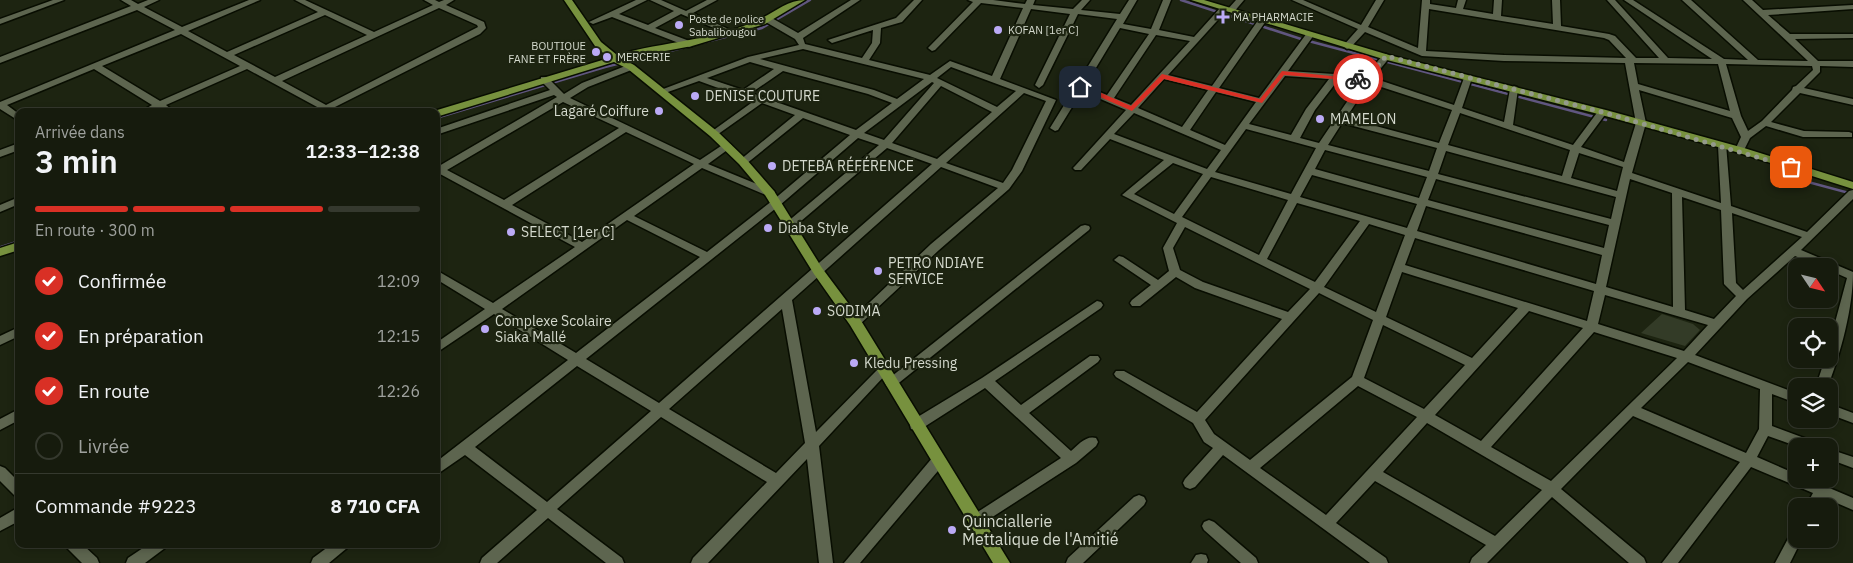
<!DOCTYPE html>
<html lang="fr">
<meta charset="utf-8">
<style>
:root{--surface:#161b0d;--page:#1f2416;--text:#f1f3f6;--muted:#9ea19d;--line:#35392e;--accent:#d93025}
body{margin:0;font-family:"IBM Plex Sans",sans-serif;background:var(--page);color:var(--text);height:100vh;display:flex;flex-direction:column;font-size:19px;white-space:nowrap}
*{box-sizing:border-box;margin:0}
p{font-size:16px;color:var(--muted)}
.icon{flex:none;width:28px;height:28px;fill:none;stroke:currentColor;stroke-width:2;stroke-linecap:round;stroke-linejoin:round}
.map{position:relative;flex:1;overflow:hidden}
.panel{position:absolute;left:15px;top:108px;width:425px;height:440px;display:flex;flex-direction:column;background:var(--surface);border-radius:10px;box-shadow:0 2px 8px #0003,0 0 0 1px var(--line)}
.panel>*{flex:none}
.needle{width:32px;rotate:125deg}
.fabs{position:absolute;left:1788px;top:258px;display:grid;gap:10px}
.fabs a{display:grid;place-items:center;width:50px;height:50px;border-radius:10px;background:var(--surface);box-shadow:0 2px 8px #0003,0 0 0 1px var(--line);font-size:25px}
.pin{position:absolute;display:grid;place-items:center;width:42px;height:42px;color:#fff;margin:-21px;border-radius:10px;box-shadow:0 2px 8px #0006}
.courier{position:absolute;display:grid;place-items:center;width:50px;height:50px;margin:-25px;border:4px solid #d93025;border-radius:50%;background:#fff;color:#222;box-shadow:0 1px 6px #0007}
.headline em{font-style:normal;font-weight:600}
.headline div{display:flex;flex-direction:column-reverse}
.headline{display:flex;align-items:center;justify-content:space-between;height:85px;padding:0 20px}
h1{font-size:32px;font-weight:600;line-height:38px}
.bar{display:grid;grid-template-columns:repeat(4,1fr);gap:8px 5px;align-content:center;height:60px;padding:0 20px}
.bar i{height:6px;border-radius:4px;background:var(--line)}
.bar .current{background:var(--accent)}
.bar p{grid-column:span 4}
.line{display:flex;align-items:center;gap:12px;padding:0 20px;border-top:1px solid var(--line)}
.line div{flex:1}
ol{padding:0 20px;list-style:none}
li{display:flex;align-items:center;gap:15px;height:55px}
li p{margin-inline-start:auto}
li .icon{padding:5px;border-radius:50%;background:var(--accent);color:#fff;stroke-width:4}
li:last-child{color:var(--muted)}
li i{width:28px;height:28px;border:2px solid var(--line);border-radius:50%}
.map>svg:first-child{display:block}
</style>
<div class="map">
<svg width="1853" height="563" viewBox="0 0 1853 563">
<rect width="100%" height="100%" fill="#1d2411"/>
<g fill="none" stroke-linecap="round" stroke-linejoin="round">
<g stroke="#605680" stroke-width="2.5">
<polyline points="1181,0 1301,39 1606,120"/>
<polyline points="701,43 762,28 810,0"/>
<polyline points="436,118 605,67 686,47"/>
<polyline points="1808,182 1853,194"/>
</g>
<polyline stroke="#605680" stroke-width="4" points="0,248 19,242"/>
</g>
<polygon fill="#333b27" points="1662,314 1693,324 1700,330 1685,346 1641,333"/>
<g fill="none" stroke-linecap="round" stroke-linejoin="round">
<defs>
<g id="minor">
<polygon points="53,0 64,0 0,24 0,19"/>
<path d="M121 0H131L138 4 148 0H159L144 7 182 27 249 0H260L188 31 227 52 318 12 295 0H305L374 32 433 5 424 0H435L439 2 444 0H454L446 5 484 22 486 28 480 34 333 108 335 111H317L319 108 247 69 166 105 173 111H163L159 109 153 111H142L152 105 94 69 7 105 19 114V121L0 109V102L175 30 137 10 0 63V57L131 6ZM439 8 477 25 478 27 326 105 282 81ZM325 15 367 35 275 77 234 55ZM181 34 240 66 160 101 102 66Z"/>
<polygon points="636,0 647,0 619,14 648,25 674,11 650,0 661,0 686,11 707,0 717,0 693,13 735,32 734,34 728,34 681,14 655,28 692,42 692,46 689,47 612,17 593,24 589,22"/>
<path d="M851 0H860L803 38 805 44 862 58 872 43 873 30 832 43 828 40 896 18 914 0H922L902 22 881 28 880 43 869 60 930 75 950 61 992 76 1023 8 981 3 935 50 932 51 928 48 973 2 968 0H993L1025 4 1027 0H1035L1033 5 1073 9 1082 0H1090L1081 10 1120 14 1129 0H1137L1123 24 1151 29 1163 0H1171L1159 30 1194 37 1221 7 1228 9 1236 0H1244L1233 13 1226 11 1168 75 1212 86 1259 19H1262L1266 21 1219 88 1259 98 1307 33H1310L1314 35 1288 71 1365 76 1383 55 1386 54 1390 57 1373 78 1454 105 1464 78 1465 76H1471L1472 78 1462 108 1504 122 1510 89 1514 86 1517 87 1518 89 1513 125 1573 145 1599 110H1605L1607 112 1581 147 1624 162 1636 123 1625 63 1504 61 1422 56 1365 32 1350 48 1347 49 1343 46 1358 29 1292 0H1303L1361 25 1376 0H1384L1368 27 1418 48 1422 0H1430V4L1456 8 1458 0H1466L1463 9 1493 14 1494 0H1502L1501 16 1553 24 1552 0H1560L1561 26 1609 34 1615 36 1636 58H1659L1607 0H1615L1668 58 1712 59 1624 0H1633L1724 59 1748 60 1682 0H1691L1758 60 1808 61 1743 0H1752L1763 10 1853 5V9L1768 15 1790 34H1853V38L1795 39 1818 61H1853V67L1820 66V72L1804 88 1853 99V105L1800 93 1771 122 1804 131 1849 132 1852 133V137H1803L1766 126 1750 138 1743 152 1740 153 1735 150 1741 137 1732 118 1639 90 1646 123 1632 173 1721 203 1718 146 1720 144H1726L1731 206 1807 232 1849 191 1853 190V199L1801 250 1853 272C1853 308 1841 352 1828 386H1816L1825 359H1829V345L1847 278 1829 270V266H1820L1795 256 1747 299 1695 355 1796 393V403L1772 394V426L1815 442 1816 446H1796L1768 436 1757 457 1796 474V479H1808L1853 498V510L1825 498 1820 506H1806L1813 493 1751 467 1678 563H1662L1740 462 1633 416 1561 489 1644 558 1646 563H1629L1552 497 1487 563H1470L1472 558 1486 545 1375 481 1336 523 1386 558 1388 563H1370L1223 455 1195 487 1190 489 1185 487 1183 483 1185 479 1213 448 1204 442 1193 423 1116 377 1114 374 1116 371H1124L1197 412 1282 319 1195 288 1176 277 1140 306H1132L1130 303 1132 300 1151 285 1114 260 1119 256 1123 257 1158 280 1169 271 1163 248 1177 223 1122 195 1164 160 1110 139 1081 170H1075L1073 168 1075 166 1126 110 1082 91 1058 130 1055 131 1050 128 1117 19 1078 14 1043 85 1039 88 1035 85 1070 14 1031 9 1000 79 1056 100 1022 171 1009 189 939 250 859 325H851L849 322 931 244 998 188 941 167 792 300 816 432 879 368H887L889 371 819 446 833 563H819L807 459 708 563H691L693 558 767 482 661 417 557 509 622 558 624 563H606L548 518 497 563H480L482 558 537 510 465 455 436 475V462L568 360 494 314 436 353V343L485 309 436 279V270L493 303 575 247 440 174 436 175V165L439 166 557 97 554 95 436 135V129L550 90 541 81V77H547L564 94 582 83 628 65H634V69L588 87 570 98 700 160 724 144H730L732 146 730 148 708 164 774 191 775 193 770 196 766 195 702 168 634 216 707 252 772 201 850 135 803 118 746 164 743 165 738 162 740 160 795 115 762 103 714 137 711 136V132L754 101 699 81 665 93 662 94 658 91 748 57 799 45 795 39 764 21V17H770L798 33ZM1429 9 1604 38 1609 40 1626 58 1504 55 1426 51ZM1120 28 1149 34 1107 95 1085 86ZM1156 35 1190 41 1131 105 1114 98ZM803 49 924 79 897 99 874 90 760 59ZM750 62 774 69 743 90 707 78ZM1634 63 1718 64 1730 111 1638 84ZM1726 64 1812 66 1813 70 1796 86 1793 87 1792 90 1762 121 1748 131 1741 116ZM951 67 1016 91 997 107 937 78ZM783 71 868 94 892 103 856 130 751 93ZM1285 76 1329 79 1306 109 1291 135 1249 124ZM1164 79 1208 90 1182 127 1138 108ZM1338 80 1361 81 1319 143 1300 138 1315 110ZM932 82 934 83 884 140 864 133ZM1369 83 1452 110 1439 143 1346 118ZM941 86 992 112 937 159 892 143ZM1216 92 1256 102 1225 145 1190 130ZM1024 93 1046 101 1012 170 1003 183 946 163ZM563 102 619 128 504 200 447 170ZM1134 113 1221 150 1207 169 1114 134ZM1460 113 1570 150 1562 176 1448 145ZM1342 123 1437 148 1429 171 1328 145ZM1246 129 1316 148 1291 194 1215 172ZM626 132 694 164 582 242 512 205ZM858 138 879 145 786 223 785 225 786 227H794L887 148 932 164 659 403 586 359 780 205ZM1325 150 1427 177 1419 198 1315 169ZM1446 151 1616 197 1611 219 1438 174ZM1579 153 1623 167 1617 191 1571 178ZM1173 163 1203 174 1174 214 1134 194ZM1312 175 1417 204 1407 228 1300 197ZM1211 177 1288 200 1259 255 1182 217ZM1436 179 1609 225 1604 248 1428 200ZM1630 179 1672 193 1673 307 1606 287ZM1682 197 1721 210 1724 284 1736 296 1714 319 1685 310ZM1297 203 1360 221 1315 282 1267 259ZM1426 206 1602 255 1596 284 1417 231ZM1732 213 1802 237 1743 290 1736 283ZM627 220 700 257 576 353 502 309ZM1369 224 1405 235 1376 312 1324 287ZM1185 227 1310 289 1288 312 1203 282 1180 270 1173 248ZM1415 238 1594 291 1587 321 1405 265ZM1402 272 1518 308 1472 358 1386 317ZM1319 293 1373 320 1352 377 1250 460 1214 434 1205 420ZM1605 295 1708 325 1684 351 1598 324ZM782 309 805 443 776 473 669 409ZM1529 311 1583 328 1481 441 1435 415ZM1383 325 1465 365 1424 409 1364 378ZM1594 332 1677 358 1551 481 1491 447ZM1688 362 1760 389 1759 429 1746 453 1641 408ZM577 366 651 411 547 502 475 447ZM1358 386 1417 417 1326 515 1260 468ZM1427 423 1542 490 1495 536 1383 472Z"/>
<polygon points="19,143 19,150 0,157 0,150"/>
<polygon points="19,197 19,204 0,212 0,205"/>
<polygon points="1085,225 1089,226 1090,228 1089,230 895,386 887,386 885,383 887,380 1081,226"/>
<path d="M1097 301 1101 302 1103 305 1101 308 995 381 1021 405 1090 356H1098L1100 359 1098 362 1029 413 1071 451C1078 445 1086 435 1096 438L1098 442 1096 446 1076 463 980 525 975 527 970 525 968 521 970 517 1061 458 985 388 921 429 916 430 911 429 910 425 911 421 982 378Z"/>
<polygon points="19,327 19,336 0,345 0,336"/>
<polygon points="1829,404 1853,413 1853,423 1829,414"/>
<polygon points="19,409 19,420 0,430 0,419"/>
<polygon points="1829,449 1853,457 1853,468 1829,459"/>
<polygon points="938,456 943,457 945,461 943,465 860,563 844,563 933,457"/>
<polygon points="0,466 5,468 19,482 19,497 14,495 0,481"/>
<polygon points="1139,495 1144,497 1146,501 1144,505 1083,563 1066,563 1068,558 1134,497"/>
<polygon points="19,507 19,521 0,531 0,518"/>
<polygon points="1209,520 1214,522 1256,558 1258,563 1241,563 1204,530 1202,526 1204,522"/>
<polygon points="1796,531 1796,539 1802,539 1790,563 1775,563 1791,533"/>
<polygon points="65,544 82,544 97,558 99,563 82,563 67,548"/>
<polygon points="149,544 167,544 165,548 145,563 126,563 128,558"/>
<polygon points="332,544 349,544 347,548 329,563 311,563 313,558"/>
<polygon points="1201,554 1206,555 1208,560 1207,563 1191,563 1196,555"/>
</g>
<g id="major">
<path d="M564 0H572L601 42 617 55C664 41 715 41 760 19 775 12 788 0 805 0L765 24 692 46 623 59 634 65 718 132 747 160 774 191 822 268 860 319 1010 563H993L850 325 814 274 765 195 739 164 710 136 628 69 614 62 436 117V111H434L609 58 595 46Z"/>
<polygon points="1191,0 1204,0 1389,55 1606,110 1744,148 1853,182 1853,189 1736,152 1598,114 1383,59"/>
<polygon points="19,242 19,250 0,256 0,248"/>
</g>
</defs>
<use href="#minor" stroke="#080d01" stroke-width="3"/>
<use href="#major" stroke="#080d01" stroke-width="3"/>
<use href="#minor" fill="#5d654f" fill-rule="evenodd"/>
<use href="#major" fill="#77913e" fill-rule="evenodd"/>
</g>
<polygon fill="#d93025" points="1282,71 1361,79 1358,81 1284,75 1262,103 1164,79 1132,111 1077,87 1083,85 1131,106 1162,74 1260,99"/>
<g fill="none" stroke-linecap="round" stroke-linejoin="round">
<polyline stroke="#949a8b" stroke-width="5" stroke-dasharray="0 9" points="1358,79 1367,79 1386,56 1602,112 1791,167"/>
</g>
<g fill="#bbaaf6" stroke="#1d2411" stroke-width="2">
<path d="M1220.5 9.5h5v5h5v5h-5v5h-5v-5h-5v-5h5z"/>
<circle cx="679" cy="25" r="5"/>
<circle cx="998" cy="30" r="5"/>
<circle cx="596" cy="52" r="5"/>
<circle cx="607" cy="57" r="5"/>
<circle cx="695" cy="96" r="5"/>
<circle cx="659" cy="111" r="5"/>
<circle cx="1320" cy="119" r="5"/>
<circle cx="772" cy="166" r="5"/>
<circle cx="768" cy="228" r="5"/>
<circle cx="511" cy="232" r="5"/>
<circle cx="878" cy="271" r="5"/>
<circle cx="817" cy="311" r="5"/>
<circle cx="485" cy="329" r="5"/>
<circle cx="854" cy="363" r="5"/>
<circle cx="952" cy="530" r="5"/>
</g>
<g text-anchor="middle" stroke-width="4.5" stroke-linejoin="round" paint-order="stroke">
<g font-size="11" fill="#d4d9cd" stroke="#1d2411" text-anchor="start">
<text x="1233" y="21">MA PHARMACIE</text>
<text x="689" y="23">Poste de police<tspan x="689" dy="13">Sabalibougou</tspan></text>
<text x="1008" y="34">KOFAN [1er C]</text>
<text x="586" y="50" text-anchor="end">BOUTIQUE<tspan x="586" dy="13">FANE ET FRÈRE</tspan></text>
<text x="617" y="61">MERCERIE</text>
</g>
<g font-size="14" fill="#d4d9cd" stroke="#1d2411" text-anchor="start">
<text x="705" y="101">DENISE COUTURE</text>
<text x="649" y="116" text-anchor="end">Lagaré Coiffure</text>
<text x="1330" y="124">MAMELON</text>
<text x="782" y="171">DETEBA RÉFÉRENCE</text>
<text x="778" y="233">Diaba Style</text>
<text x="521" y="237">SELECT [1er C]</text>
<text x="888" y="268">PETRO NDIAYE<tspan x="888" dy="16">SERVICE</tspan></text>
<text x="827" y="316">SODIMA</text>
<text x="495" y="326">Complexe Scolaire<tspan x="495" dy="16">Siaka Mallé</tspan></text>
<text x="864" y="368">Kledu Pressing</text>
</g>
<g font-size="16" fill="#d4d9cd" stroke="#1d2411" text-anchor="start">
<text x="962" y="527">Quinciallerie<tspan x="962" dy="18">Mettalique de l'Amitié</tspan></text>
</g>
</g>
</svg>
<div class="fabs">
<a><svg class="needle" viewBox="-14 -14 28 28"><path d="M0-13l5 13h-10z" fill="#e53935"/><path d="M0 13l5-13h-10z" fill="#9ea19d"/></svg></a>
<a><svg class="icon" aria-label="locate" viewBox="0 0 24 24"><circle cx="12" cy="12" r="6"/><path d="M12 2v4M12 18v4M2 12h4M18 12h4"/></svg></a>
<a><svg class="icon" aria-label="layers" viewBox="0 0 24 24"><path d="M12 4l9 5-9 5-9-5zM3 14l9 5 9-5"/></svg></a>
<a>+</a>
<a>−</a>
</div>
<div class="pin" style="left:1791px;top:167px;background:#ea580c"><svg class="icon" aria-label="bag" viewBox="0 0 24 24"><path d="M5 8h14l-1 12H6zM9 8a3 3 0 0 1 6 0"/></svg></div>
<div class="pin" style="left:1080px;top:87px;background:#1f2937"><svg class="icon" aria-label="home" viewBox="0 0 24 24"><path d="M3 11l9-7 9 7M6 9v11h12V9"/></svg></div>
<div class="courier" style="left:1358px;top:79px"><svg class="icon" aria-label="bike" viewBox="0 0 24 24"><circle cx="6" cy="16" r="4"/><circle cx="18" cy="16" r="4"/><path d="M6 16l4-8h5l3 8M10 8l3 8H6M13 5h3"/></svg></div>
<section class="panel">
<div class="headline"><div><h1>3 min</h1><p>Arrivée dans</p></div><em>12:33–12:38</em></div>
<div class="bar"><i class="current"></i><i class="current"></i><i class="current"></i><i></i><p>En route · 300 m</p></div>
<ol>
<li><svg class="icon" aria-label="check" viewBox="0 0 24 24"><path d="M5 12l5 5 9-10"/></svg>Confirmée<p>12:09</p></li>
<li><svg class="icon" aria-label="check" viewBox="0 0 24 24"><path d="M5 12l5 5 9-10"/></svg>En préparation<p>12:15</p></li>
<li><svg class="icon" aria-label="check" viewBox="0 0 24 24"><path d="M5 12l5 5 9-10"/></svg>En route<p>12:26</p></li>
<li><i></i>Livrée</li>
</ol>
<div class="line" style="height:65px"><div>Commande #9223</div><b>8 710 CFA</b></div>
</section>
</div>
